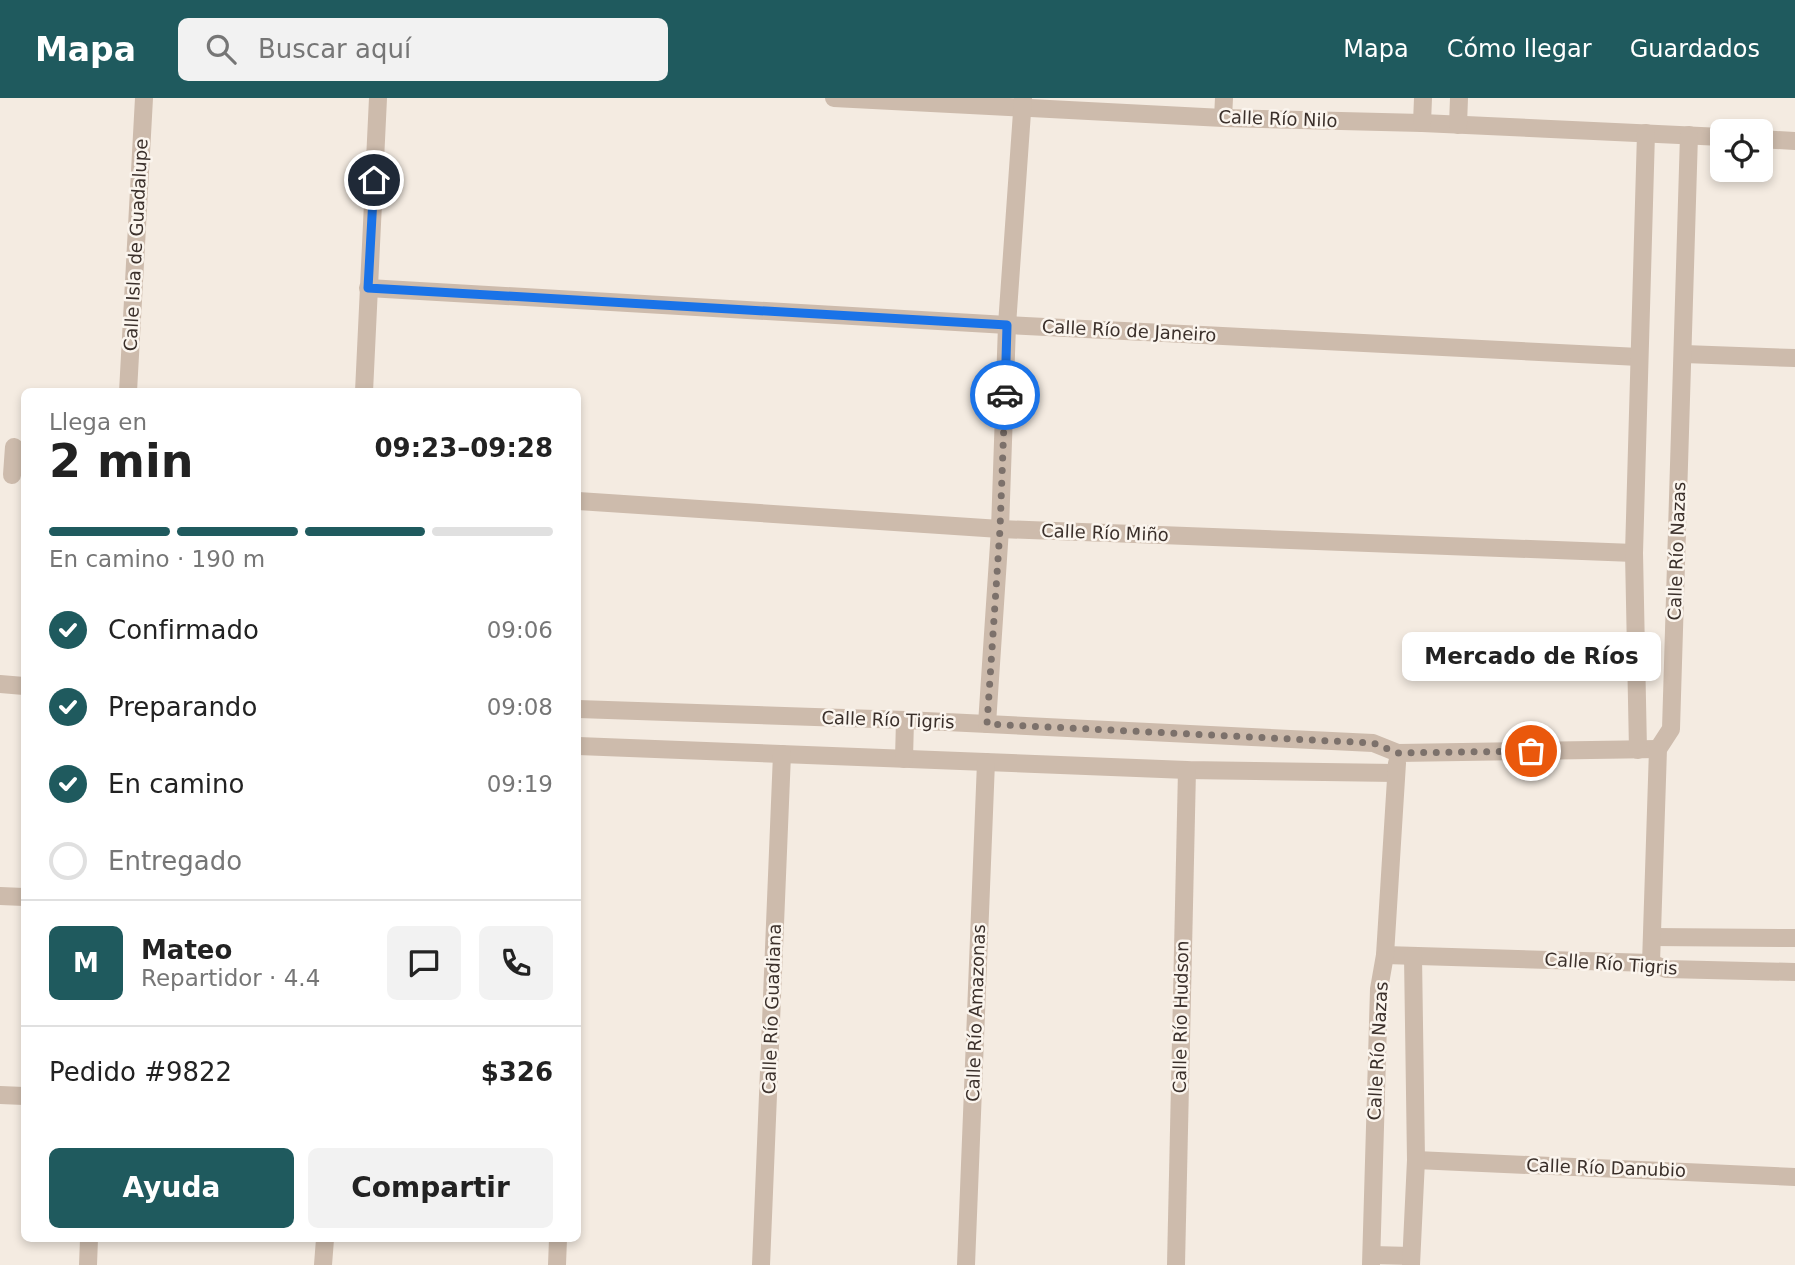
<!DOCTYPE html>
<html lang="es">
<meta charset="utf-8">
<style>
:root{--surface:#fff;--page:#f2f2f2;--text:#222;--muted:#767676;--line:#e0e0e0;--accent:#1f5a5e}
body{margin:0;font-family:"DejaVu Sans",sans-serif;background:var(--page);color:var(--text);height:100vh;display:flex;flex-direction:column;font-size:26px;white-space:nowrap}
*{box-sizing:border-box;margin:0}
p{font-size:23px;color:var(--muted)}
.icon{flex:none;width:38px;height:38px;fill:none;stroke:currentColor;stroke-width:2;stroke-linecap:round;stroke-linejoin:round}
.map{position:relative;flex:1;overflow:hidden}
.sheet{position:absolute;left:21px;top:290px;width:560px;height:854px;display:flex;flex-direction:column;background:var(--surface);border-radius:10px;box-shadow:0 4px 10px #0003}
.sheet>*{flex:none}
.buttons{position:absolute;left:1710px;top:21px;display:grid;gap:14px}
.buttons a{display:grid;place-items:center;width:63px;height:63px;border-radius:10px;background:var(--surface);box-shadow:0 4px 10px #0003;font-size:35px}
.pin{position:absolute;display:grid;place-items:center;width:60px;height:60px;color:#fff;margin:-30px;border:4px solid #fff;border-radius:50%;box-shadow:0 2px 7px #0007}
.courier{position:absolute;display:grid;place-items:center;width:70px;height:70px;margin:-35px;border:5px solid #1a73e8;border-radius:50%;background:#fff;color:#222;box-shadow:0 2px 9px #0007}
.bubble{position:absolute;height:49px;border-radius:10px;background:var(--surface);box-shadow:0 4px 10px #0003;font-size:23px;font-weight:700;line-height:49px;text-align:center}
.overview em{font-style:normal;font-weight:700}
.overview div{display:flex;flex-direction:column-reverse}
.overview{display:flex;align-items:center;justify-content:space-between;height:119px;padding:0 28px}
h1{font-size:46px;font-weight:700;line-height:52px}
.bar{display:grid;grid-template-columns:repeat(4,1fr);gap:10px 7px;align-content:center;height:84px;padding:0 28px}
.bar i{height:9px;border-radius:5px;background:var(--line)}
.bar .on{background:var(--accent)}
.bar p{grid-column:span 4}
.line{display:flex;align-items:center;gap:18px;padding:0 28px;border-top:2px solid var(--line)}
.line div{flex:1}
.round{display:grid;place-items:center;flex:none;width:74px;height:74px;border-radius:10px;background:var(--page)}
ol{padding:0 28px;list-style:none}
li{display:flex;align-items:center;gap:21px;height:77px}
li p{margin-inline-start:auto}
li .icon{padding:7px;border-radius:50%;background:var(--accent);color:#fff;stroke-width:4}
li:last-child{color:var(--muted)}
li i{width:38px;height:38px;border:4px solid var(--line);border-radius:50%}
.action{display:flex;gap:14px;margin-top:auto;padding:14px 28px}
.action a{flex:1;height:80px;border-radius:10px;background:var(--accent);color:#fff;font-size:28px;font-weight:700;line-height:80px;text-align:center}
.action a+a{background:var(--page);color:var(--text)}
header{display:flex;align-items:center;gap:42px;box-sizing:border-box;height:98px;padding:0 35px;background:var(--accent);color:#fff}
header strong{font-size:33px}
nav{display:flex;gap:38px;margin-inline-start:auto;font-size:24px}
.search{width:490px;height:63px;background:var(--page);display:flex;align-items:center;gap:18px;box-sizing:border-box;padding:0 24px;border-radius:10px;color:var(--muted);font-size:26px}
.map>svg:first-child{display:block}
</style>
<header>
<strong>Mapa</strong>
<div class="search"><svg class="icon" aria-label="search" viewBox="0 0 24 24"><circle cx="10" cy="10" r="6"/><path d="M15 15l6 6"/></svg>Buscar aquí</div>
<nav><a>Mapa</a><a>Cómo llegar</a><a>Guardados</a></nav>
</header>
<div class="map">
<svg width="1795" height="1167" viewBox="0 0 1795 1167">
<rect width="100%" height="100%" fill="#f4ebe1"/>
<g fill="none" stroke-linecap="round" stroke-linejoin="round">
<g stroke="#cdbbac" stroke-width="18">
<polyline points="834,0 1223,20 1422,25 1722,39"/>
<polyline points="1223,20 1224,0"/>
<polyline points="1422,25 1423,0"/>
<polyline points="1458,27 1459,0"/>
<polyline points="1760,41 1795,43"/>
<polyline points="368,190 1007,227 1639,259"/>
<polyline points="1684,256 1795,260"/>
<polyline points="128,294 144,0"/>
<polyline points="364,294 378,0"/>
<polyline points="12,377 14,349"/>
<polyline points="578,403 1000,431 1634,455"/>
<polyline points="0,586 24,588"/>
<polyline points="578,611 905,622 1373,645 1398,655 1658,651"/>
<polyline points="987,626 1000,431 1007,227 1023,0"/>
<polyline points="578,648 1187,672 1396,675"/>
<polyline points="1638,652 1634,455 1646,35"/>
<polyline points="904,661 905,622"/>
<polyline points="0,798 24,799"/>
<polyline points="1652,839 1795,840"/>
<polyline points="1385,857 1651,865 1666,871 1795,874"/>
<polyline points="1651,865 1658,651 1671,631 1689,37"/>
<polyline points="0,997 24,998"/>
<polyline points="1416,1062 1795,1079"/>
<polyline points="1372,1157 1411,1158"/>
<polyline points="88,1167 89,1141"/>
<polyline points="323,1167 325,1141"/>
<polyline points="557,1167 558,1141"/>
<polyline points="761,1167 782,656"/>
<polyline points="966,1167 986,664"/>
<polyline points="1176,1167 1187,672"/>
<polyline points="1371,1167 1379,891 1385,857 1397,665"/>
<polyline points="1411,1167 1416,1062 1413,858"/>
</g>
</g>
<g fill="none" stroke-linecap="round" stroke-linejoin="round">
<polyline stroke="#7c716b" stroke-width="7" stroke-dasharray="0 12.6" points="1005,297 1000,431 987,626 1373,645 1398,655 1531,653"/>
<polyline stroke="#1a73e8" stroke-width="9" points="374,82 368,190 1007,227 1005,297"/>
</g>
<g text-anchor="middle" stroke-width="5" stroke-linejoin="round" paint-order="stroke">
<g font-size="18" fill="#3b302b" stroke="#fbf5ee">
<text transform="translate(1278 21) rotate(2)" y="6">Calle Río Nilo</text>
<text transform="translate(136 147) rotate(-87)" y="6">Calle Isla de Guadalupe</text>
<text transform="translate(1129 233) rotate(3)" y="6">Calle Río de Janeiro</text>
<text transform="translate(1105 435) rotate(2)" y="6">Calle Río Miño</text>
<text transform="translate(1677 453) rotate(-88)" y="6">Calle Río Nazas</text>
<text transform="translate(888 622) rotate(2)" y="6">Calle Río Tigris</text>
<text transform="translate(1611 866) rotate(4)" y="6">Calle Río Tigris</text>
<text transform="translate(772 911) rotate(-88)" y="6">Calle Río Guadiana</text>
<text transform="translate(976 915) rotate(-88)" y="6">Calle Río Amazonas</text>
<text transform="translate(1181 919) rotate(-89)" y="6">Calle Río Hudson</text>
<text transform="translate(1378 953) rotate(-87)" y="6">Calle Río Nazas</text>
<text transform="translate(1606 1070) rotate(2)" y="6">Calle Río Danubio</text>
</g>
</g>
</svg>
<div class="buttons">
<a><svg class="icon" aria-label="locate" viewBox="0 0 24 24"><circle cx="12" cy="12" r="6"/><path d="M12 2v4M12 18v4M2 12h4M18 12h4"/></svg></a>
</div>
<div class="pin" style="left:1531px;top:653px;background:#ea580c"><svg class="icon" aria-label="bag" viewBox="0 0 24 24"><path d="M5 8h14l-1 12H6zM9 8a3 3 0 0 1 6 0"/></svg></div>
<div class="pin" style="left:374px;top:82px;background:#1f2937"><svg class="icon" aria-label="home" viewBox="0 0 24 24"><path d="M3 11l9-7 9 7M6 9v11h12V9"/></svg></div>
<div class="courier" style="left:1005px;top:297px"><svg class="icon" aria-label="car" viewBox="0 0 24 24"><path d="M5 17H2v-5l4-1 3-4h7l3 4 3 1v5h-3M9 17h6M6 11h13"/><circle cx="7" cy="17" r="2"/><circle cx="17" cy="17" r="2"/></svg></div>
<div class="bubble" style="left:1402px;top:534px;width:259px">Mercado de Ríos</div>
<section class="sheet">
<div class="overview"><div><h1>2 min</h1><p>Llega en</p></div><em>09:23–09:28</em></div>
<div class="bar"><i class="on"></i><i class="on"></i><i class="on"></i><i></i><p>En camino · 190 m</p></div>
<ol>
<li><svg class="icon" aria-label="check" viewBox="0 0 24 24"><path d="M5 12l5 5 9-10"/></svg>Confirmado<p>09:06</p></li>
<li><svg class="icon" aria-label="check" viewBox="0 0 24 24"><path d="M5 12l5 5 9-10"/></svg>Preparando<p>09:08</p></li>
<li><svg class="icon" aria-label="check" viewBox="0 0 24 24"><path d="M5 12l5 5 9-10"/></svg>En camino<p>09:19</p></li>
<li><i></i>Entregado</li>
</ol>
<div class="line" style="height:126px"><b class="round" style="background:var(--accent);color:#fff">M</b><div><b>Mateo</b><p>Repartidor · 4.4</p></div><a class="round"><svg class="icon" aria-label="chat" viewBox="0 0 24 24"><path d="M4 5h16v11H9l-5 4z"/></svg></a><a class="round"><svg class="icon" aria-label="phone" viewBox="0 0 24 24"><path d="M5 4h4l2 5-3 2q2 4 5 5l2-3 5 2v4C11 20 4 13 5 4z"/></svg></a></div>
<div class="line" style="height:91px"><div>Pedido #9822</div><b>$326</b></div>
<div class="action"><a>Ayuda</a><a>Compartir</a></div>
</section>
</div>
